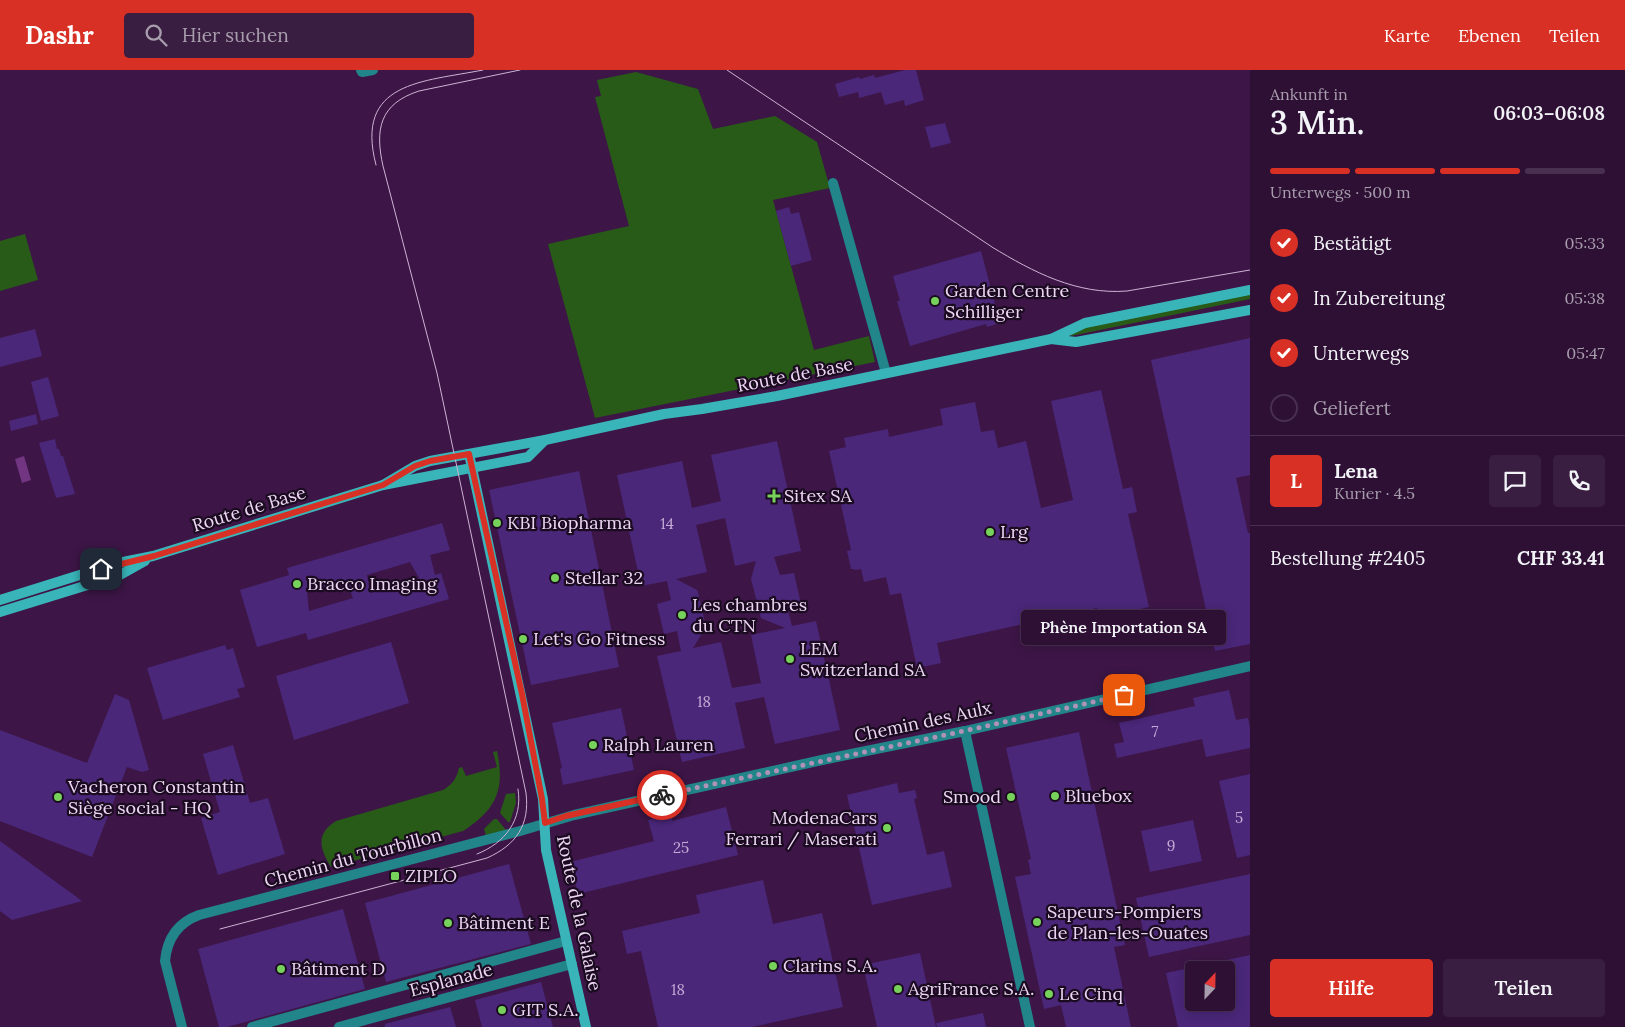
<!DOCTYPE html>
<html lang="de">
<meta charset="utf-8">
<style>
:root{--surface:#2e1035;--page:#3a1e41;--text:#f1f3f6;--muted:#a79dad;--line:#493050;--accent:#d93025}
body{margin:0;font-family:Lora,serif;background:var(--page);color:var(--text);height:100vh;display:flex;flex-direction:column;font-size:19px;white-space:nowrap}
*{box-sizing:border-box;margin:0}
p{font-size:16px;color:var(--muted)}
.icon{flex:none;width:28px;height:28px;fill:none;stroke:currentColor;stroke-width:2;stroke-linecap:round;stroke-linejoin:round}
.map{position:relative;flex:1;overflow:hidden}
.panel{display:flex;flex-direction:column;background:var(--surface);width:375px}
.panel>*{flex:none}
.needle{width:32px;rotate:22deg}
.buttons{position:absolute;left:1185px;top:891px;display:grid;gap:10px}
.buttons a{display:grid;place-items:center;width:50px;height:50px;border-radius:5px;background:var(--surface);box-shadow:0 2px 12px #0003,0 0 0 1px var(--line);font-size:25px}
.pin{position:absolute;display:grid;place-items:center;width:42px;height:42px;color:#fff;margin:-21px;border-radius:10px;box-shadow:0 2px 8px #0006}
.courier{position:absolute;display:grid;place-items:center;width:50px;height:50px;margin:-25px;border:4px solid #d93025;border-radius:50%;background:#fff;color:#222;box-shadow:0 1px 6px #0007}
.bubble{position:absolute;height:35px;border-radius:5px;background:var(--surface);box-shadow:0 2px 12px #0003,0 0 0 1px var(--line);font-size:16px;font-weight:600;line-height:35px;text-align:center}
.summary em{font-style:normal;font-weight:600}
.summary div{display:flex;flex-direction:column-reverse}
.summary{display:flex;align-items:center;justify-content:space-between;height:85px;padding:0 20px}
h1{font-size:32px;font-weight:600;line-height:38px}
.bar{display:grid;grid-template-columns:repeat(4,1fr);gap:8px 5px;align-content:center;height:60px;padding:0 20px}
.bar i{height:6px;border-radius:4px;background:var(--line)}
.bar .selected{background:var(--accent)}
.bar p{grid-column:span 4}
.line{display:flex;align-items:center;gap:12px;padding:0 20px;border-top:1px solid var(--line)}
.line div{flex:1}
.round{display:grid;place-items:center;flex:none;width:52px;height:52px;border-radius:5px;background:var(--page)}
ol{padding:0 20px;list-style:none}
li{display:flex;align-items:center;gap:15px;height:55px}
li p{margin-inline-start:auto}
li .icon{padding:5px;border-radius:50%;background:var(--accent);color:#fff;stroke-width:4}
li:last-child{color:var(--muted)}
li i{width:28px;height:28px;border:2px solid var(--line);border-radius:50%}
.cta{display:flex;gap:10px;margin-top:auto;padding:10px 20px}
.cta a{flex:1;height:58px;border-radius:5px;background:var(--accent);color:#fff;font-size:20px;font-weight:600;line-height:58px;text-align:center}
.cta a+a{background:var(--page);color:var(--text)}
header{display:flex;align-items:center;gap:30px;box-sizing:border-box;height:70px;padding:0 25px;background:var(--accent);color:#fff}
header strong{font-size:24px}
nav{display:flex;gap:28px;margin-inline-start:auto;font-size:18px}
.search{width:350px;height:45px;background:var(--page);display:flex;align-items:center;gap:12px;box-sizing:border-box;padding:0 18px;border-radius:5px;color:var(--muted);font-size:19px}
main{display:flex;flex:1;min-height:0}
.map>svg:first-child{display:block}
</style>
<header>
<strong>Dashr</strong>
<div class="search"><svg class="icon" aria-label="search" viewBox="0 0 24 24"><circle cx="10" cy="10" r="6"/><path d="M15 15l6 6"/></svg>Hier suchen</div>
<nav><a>Karte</a><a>Ebenen</a><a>Teilen</a></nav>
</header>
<main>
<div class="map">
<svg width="1250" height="957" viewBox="0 0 1250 957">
<rect width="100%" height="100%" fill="#3d1647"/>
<g fill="#285a18">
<polygon points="636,2 698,19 713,59 775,46 817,72 830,118 773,130 814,280 869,266 875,292 595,348 548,174 629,156 595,27 601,26 597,10"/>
<polygon points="25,164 38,210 0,221 0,171"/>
<polygon points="1250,224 1250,229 1071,266 1071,263 1081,258"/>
<path d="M497 681C505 719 497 739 463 761L331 797C320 779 315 764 336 751L443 720C452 715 457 708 459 698L462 697 466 706 497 697 493 682Z"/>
<polygon points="515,723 516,733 510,752 508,752 500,743 506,724"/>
<polygon points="494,749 497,749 506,760 486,766 484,759"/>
</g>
<polygon fill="#713581" points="24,386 31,410 22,413 15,389"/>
<g fill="#4a2779" fill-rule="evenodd">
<polygon points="905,0 916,0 924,30 905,36 904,30 885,35 881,22 859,28 858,22 839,27 835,14 859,7 860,9 874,5 875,8"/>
<polygon points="945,53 951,73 931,78 925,57"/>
<polygon points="789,137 791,144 799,142 812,190 791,196 776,141"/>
<polygon points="981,181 1000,253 987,257 986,254 910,276 897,231 900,231 893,206"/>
<polygon points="35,259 42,286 0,297 0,268"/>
<polygon points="1250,268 1250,405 1236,408 1248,463 1250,463 1250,574 1215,581 1151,290"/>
<polygon points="48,307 59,346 41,351 31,312"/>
<polygon points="1101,320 1123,419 1132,417 1137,442 1128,444 1149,537 1099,548 1097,538 937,573 941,593 917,598 901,523 890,525 886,507 864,512 861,499 855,500 854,499 851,499 847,481 851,480 829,381 846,377 844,368 888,359 889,367 943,355 940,339 975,332 981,362 994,360 998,378 1026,371 1041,438 1073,430 1051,331"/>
<polygon points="36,344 38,354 11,361 9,351"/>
<polygon points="55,369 57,379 59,379 61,386 63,386 75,424 56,428 39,373"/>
<path d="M777 371 801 481 774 487 780 505 794 503 801 534 787 537 792 556 816 551 840 660 775 674 764 627 755 629 735 633 745 678 682 692 657 586 681 581 677 561 664 564 657 534 671 530 667 511 641 516 617 405 682 391 692 438 721 431 711 385ZM725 448 735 496 756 491 751 509 761 548 785 558 751 565 761 613 732 618 721 572 693 578 706 557 698 522 697 520 676 509 707 502 696 455Z"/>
<polygon points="579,401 619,597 531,615 489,420"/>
<path d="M442 453 450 480 430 485 435 505 441 503 449 529 308 570 306 563 257 577 240 520 289 505 287 498ZM410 492 419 508 370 523 367 505ZM346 511 353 528 309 541 307 522Z"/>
<polygon points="391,572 409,633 294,670 276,606"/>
<polygon points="225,575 227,580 233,578 245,617 237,619 240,627 163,650 147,598"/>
<polygon points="1229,620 1236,650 1248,648 1250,658 1250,678 1206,687 1202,669 1117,688 1114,674 1124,672 1119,653 1195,636 1193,628"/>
<polygon points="115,624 129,630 149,700 142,702 127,697 92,787 0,751 0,660 87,693"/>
<polygon points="621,638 634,700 563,715 560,699 562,698 552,653"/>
<polygon points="1079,662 1125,875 1114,877 1131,957 1066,957 1061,935 1044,939 1015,807 1031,804 1028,790 1031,789 1006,678"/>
<polygon points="233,675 250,733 268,728 285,784 218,805 201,748 220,742 203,684"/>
<polygon points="1250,704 1250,785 1237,788 1219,711"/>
<polygon points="897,713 899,723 915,720 917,728 914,729 927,785 944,781 952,817 872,835 847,725"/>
<polygon points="726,737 738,785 578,824 570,792 654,771 648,750 671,744 672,751"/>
<polygon points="1193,750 1202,791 1150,802 1141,761"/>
<polygon points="0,771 82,831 12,850 0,841"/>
<polygon points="509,794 531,874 386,912 365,833"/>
<polygon points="1250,804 1250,865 1149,887 1136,828"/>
<polygon points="763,810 773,854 822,843 843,937 752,957 658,957 641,881 627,884 622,861 700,843 696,825"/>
<polygon points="343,839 365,919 227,957 219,957 198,879"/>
<polygon points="920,883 936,957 877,957 863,895"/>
<polygon points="1250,885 1250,957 1178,957 1166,903 1194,897 1194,932 1226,932 1226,900 1199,900 1199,896"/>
<polygon points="541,912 553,957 482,957 475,930"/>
<polygon points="450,937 456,957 385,957 385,954"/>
<polygon points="983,943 986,957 937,957 936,953"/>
</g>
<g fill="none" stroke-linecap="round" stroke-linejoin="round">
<g stroke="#218589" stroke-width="10">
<polyline points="361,0 362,2 373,0"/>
<polyline points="833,113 886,303"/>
<polyline points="965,661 1030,957"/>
<path d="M182 957 165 891C167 869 177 853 199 845L520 761 574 745 822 690 965 661 1250 596"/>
<polyline points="252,957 566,871"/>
<polyline points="339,957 572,894"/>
</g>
<g stroke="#39b5ba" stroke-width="10">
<polyline points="1051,269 1076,272 1250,240"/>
<polyline points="469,384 543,729 546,780 586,957"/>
<polyline points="383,415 415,396 430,391 545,370 664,344 702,339 777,326 1051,269 1085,253 1250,220"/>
<polyline points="0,530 118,493 153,486 383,415 528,387 545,370"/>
<polyline points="0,542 120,505 145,491"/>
</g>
<g stroke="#cdb3d4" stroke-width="1">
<path d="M727 0 992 177C1033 202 1077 225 1127 221L1250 200"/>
<path d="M376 95C354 11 423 12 483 0"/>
<path d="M477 784C505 773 523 750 518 719"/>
<path d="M220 859 487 788C516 775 530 755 526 723L437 303 383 96C375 60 379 34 419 21L520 0"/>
</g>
</g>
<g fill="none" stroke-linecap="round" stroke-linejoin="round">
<polyline stroke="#af93b7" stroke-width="5" stroke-dasharray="0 9" points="662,725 964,661 1124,625"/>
<polyline stroke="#d93025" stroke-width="6" points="101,499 154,486 383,415 415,396 430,391 469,384 522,624 542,729 545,753 566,746 662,725"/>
</g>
<g fill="#76d25a" stroke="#1b0b20" stroke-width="2">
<circle cx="935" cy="231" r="5"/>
<path d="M771.5 418.5h5v5h5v5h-5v5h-5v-5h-5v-5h5z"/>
<circle cx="497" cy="453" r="5"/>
<circle cx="990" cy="462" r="5"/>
<circle cx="555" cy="508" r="5"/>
<circle cx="297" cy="514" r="5"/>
<circle cx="682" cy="545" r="5"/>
<circle cx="523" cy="569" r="5"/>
<circle cx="790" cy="589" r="5"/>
<circle cx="593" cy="675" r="5"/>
<circle cx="1055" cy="726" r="5"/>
<circle cx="58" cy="727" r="5"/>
<circle cx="1011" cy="727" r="5"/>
<circle cx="887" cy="758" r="5"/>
<rect x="390" y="801" width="10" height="10" rx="2.5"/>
<circle cx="1037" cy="852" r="5"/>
<circle cx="448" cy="853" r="5"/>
<circle cx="773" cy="896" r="5"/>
<circle cx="281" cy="899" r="5"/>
<circle cx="898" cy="919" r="5"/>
<circle cx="1049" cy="924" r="5"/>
<circle cx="502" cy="940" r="5"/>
</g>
<g text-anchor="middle" stroke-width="4.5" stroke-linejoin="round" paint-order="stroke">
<g font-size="15" fill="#c4aad5">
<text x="667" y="459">14</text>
<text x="704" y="637">18</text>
<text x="1155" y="667">7</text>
<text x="1239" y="753">5</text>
<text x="1171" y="781">9</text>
<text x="681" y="783">25</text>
<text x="678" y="925">18</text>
</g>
<g font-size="18" fill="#edd6f4" stroke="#1b0b20" text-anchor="start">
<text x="945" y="227">Garden Centre<tspan x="945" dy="21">Schilliger</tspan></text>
<text x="784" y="432">Sitex SA</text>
<text x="507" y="459">KBI Biopharma</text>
<text x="1000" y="468">Lrg</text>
<text x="565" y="514">Stellar 32</text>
<text x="307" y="520">Bracco Imaging</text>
<text x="692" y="541">Les chambres<tspan x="692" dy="21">du CTN</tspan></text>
<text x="533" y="575">Let's Go Fitness</text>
<text x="800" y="585">LEM<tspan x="800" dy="21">Switzerland SA</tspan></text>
<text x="603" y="681">Ralph Lauren</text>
<text x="68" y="723">Vacheron Constantin<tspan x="68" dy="21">Siège social - HQ</tspan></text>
<text x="1065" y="732">Bluebox</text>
<text x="1001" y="733" text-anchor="end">Smood</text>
<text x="877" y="754" text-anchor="end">ModenaCars<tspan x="877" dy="21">Ferrari / Maserati</tspan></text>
<text x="405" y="812">ZIPLO</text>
<text x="1047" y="848">Sapeurs-Pompiers<tspan x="1047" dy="21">de Plan-les-Ouates</tspan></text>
<text x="458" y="859">Bâtiment E</text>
<text x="783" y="902">Clarins S.A.</text>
<text x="291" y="905">Bâtiment D</text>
<text x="908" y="925">AgriFrance S.A.</text>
<text x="1059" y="930">Le Cinq</text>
<text x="512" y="946">GIT S.A.</text>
</g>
<g font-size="18" fill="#edd6f4" stroke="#1b0b20">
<text transform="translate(795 305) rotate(-11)" y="6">Route de Base</text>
<text transform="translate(249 439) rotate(-17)" y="6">Route de Base</text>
<text transform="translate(923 652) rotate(-12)" y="6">Chemin des Aulx</text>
<text transform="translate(353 788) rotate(-15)" y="6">Chemin du Tourbillon</text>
<text transform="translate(579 843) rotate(78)" y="6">Route de la Galaise</text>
<text transform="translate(451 910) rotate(-15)" y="6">Esplanade</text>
</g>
</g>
</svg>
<div class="buttons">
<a><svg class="needle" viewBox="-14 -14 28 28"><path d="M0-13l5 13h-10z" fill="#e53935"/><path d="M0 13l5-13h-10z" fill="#a79dad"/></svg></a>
</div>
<div class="pin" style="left:1124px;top:625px;background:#ea580c"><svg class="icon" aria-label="bag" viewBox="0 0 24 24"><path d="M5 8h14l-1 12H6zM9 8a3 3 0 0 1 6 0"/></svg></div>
<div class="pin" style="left:101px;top:499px;background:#1f2937"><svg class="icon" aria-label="home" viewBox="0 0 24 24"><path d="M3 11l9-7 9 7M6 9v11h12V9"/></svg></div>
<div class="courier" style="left:662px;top:725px"><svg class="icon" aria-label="bike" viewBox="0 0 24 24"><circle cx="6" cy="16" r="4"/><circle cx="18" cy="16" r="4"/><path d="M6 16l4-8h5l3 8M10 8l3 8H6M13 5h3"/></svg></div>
<div class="bubble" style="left:1021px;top:540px;width:205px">Phène Importation SA</div>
</div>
<section class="panel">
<div class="summary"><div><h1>3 Min.</h1><p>Ankunft in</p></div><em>06:03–06:08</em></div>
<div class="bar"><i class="selected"></i><i class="selected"></i><i class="selected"></i><i></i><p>Unterwegs · 500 m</p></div>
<ol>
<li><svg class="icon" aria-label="check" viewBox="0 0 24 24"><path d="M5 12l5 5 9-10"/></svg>Bestätigt<p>05:33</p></li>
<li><svg class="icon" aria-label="check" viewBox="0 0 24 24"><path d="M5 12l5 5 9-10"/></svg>In Zubereitung<p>05:38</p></li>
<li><svg class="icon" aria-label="check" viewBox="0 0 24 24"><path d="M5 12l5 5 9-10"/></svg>Unterwegs<p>05:47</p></li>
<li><i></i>Geliefert</li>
</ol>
<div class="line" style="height:90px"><b class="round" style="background:var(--accent);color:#fff">L</b><div><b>Lena</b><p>Kurier · 4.5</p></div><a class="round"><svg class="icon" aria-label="chat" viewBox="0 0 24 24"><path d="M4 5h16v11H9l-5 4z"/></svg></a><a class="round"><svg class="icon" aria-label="phone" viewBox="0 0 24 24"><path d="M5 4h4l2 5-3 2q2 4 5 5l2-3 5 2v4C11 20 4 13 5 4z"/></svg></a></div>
<div class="line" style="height:65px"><div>Bestellung #2405</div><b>CHF 33.41</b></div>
<div class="cta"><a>Hilfe</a><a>Teilen</a></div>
</section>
</main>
